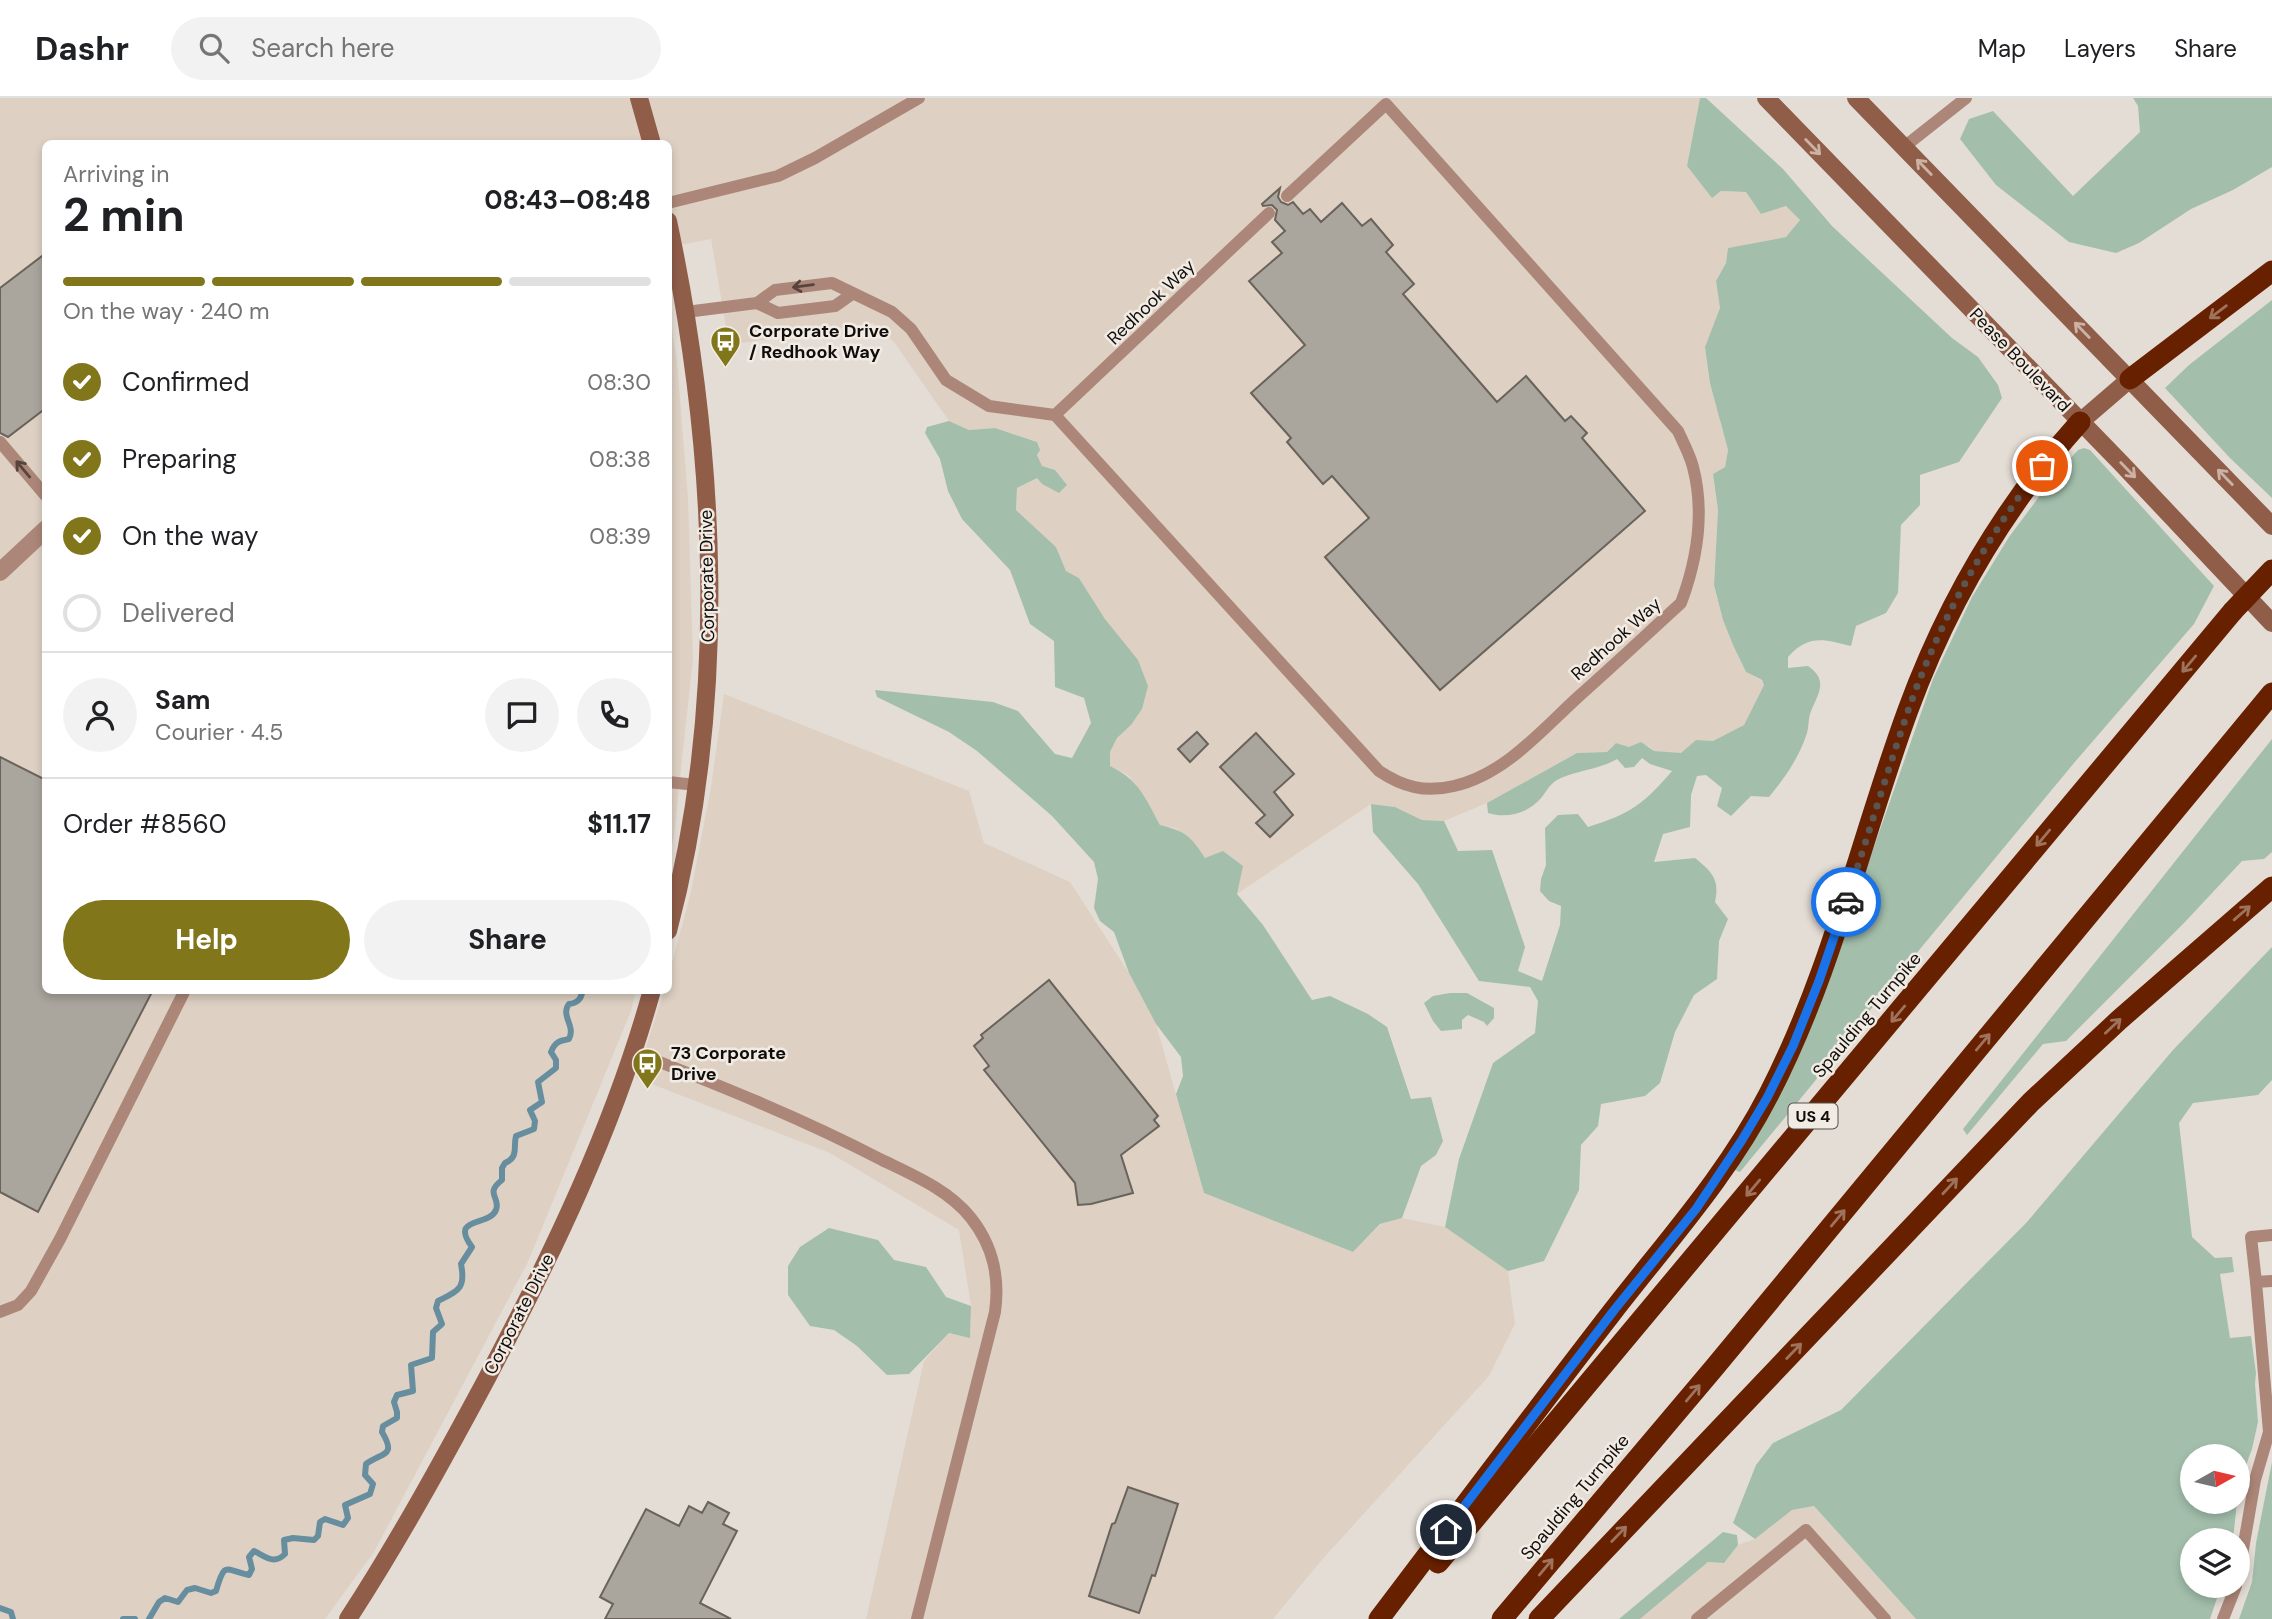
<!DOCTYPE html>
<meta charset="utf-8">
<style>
:root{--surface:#fff;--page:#f2f2f2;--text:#202124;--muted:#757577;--line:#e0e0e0;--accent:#81761a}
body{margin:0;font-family:"DM Sans",sans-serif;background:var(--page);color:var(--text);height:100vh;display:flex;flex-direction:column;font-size:26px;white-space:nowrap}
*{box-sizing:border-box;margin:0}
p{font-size:23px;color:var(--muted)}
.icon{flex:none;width:38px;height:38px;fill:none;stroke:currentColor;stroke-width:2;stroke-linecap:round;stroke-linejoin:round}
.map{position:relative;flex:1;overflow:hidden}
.drawer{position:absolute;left:42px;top:42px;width:630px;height:854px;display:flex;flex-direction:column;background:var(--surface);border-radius:10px;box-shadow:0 4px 10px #0003}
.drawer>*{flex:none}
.needle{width:46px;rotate:82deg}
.tools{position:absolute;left:2180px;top:1346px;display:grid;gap:14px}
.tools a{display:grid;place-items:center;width:70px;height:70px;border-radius:50%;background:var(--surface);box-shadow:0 4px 10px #0003;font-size:35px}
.pin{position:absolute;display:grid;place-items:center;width:60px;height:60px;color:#fff;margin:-30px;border:4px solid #fff;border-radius:50%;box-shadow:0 2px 7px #0007}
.courier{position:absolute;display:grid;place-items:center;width:70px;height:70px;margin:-35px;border:5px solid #1a73e8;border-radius:50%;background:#fff;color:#222;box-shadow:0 2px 9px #0007}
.head em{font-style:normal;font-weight:700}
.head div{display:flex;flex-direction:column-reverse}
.head{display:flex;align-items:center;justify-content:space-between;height:119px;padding:0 21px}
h1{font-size:46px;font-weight:700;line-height:52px}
.bar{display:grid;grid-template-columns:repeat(4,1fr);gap:10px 7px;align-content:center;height:84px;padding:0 21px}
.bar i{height:9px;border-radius:5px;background:var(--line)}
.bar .on{background:var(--accent)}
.bar p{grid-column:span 4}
.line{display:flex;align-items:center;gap:18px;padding:0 21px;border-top:2px solid var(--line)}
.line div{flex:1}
.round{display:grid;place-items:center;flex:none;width:74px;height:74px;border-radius:37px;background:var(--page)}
ol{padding:0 21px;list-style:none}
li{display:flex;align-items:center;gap:21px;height:77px}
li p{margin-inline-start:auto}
li .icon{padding:7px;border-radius:50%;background:var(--accent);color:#fff;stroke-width:4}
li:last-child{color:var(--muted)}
li i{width:38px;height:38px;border:4px solid var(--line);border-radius:50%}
.action{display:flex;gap:14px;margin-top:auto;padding:14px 21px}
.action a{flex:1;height:80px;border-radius:42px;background:var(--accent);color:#fff;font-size:28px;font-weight:700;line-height:80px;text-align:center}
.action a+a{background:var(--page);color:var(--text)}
header{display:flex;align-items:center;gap:42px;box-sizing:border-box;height:98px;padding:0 35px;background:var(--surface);border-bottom:2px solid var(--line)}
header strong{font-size:33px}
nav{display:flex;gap:38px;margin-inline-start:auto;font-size:24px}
.search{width:490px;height:63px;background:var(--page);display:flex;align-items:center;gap:18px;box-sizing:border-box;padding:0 24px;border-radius:38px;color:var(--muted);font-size:26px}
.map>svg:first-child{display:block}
</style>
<header>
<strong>Dashr</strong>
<div class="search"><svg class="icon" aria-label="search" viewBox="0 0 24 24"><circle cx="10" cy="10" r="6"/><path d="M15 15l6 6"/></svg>Search here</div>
<nav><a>Map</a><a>Layers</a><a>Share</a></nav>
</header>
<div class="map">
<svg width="2272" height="1521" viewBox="0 0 2272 1521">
<rect width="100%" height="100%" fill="#e4ddd6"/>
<g fill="#ded1c4">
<polygon points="0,0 1700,0 1687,68 1712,99 1721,93 1746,94 1761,116 1786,108 1800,122 1786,139 1728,150 1726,165 1716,183 1720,210 1717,221 1720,324 1728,352 1725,369 1713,376 1718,412 1714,487 1723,522 1733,547 1746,574 1762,583 1764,587 1744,627 1713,643 1696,642 1681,656 1654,653 1649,648 1629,649 1616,645 1607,654 1577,655 1487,705 1444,723 1422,722 1395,709 1371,706 1237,796 1176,730 1160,727 1144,697 1128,677 1110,668 1110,654 1117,640 1131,627 1105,521 1079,480 1066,473 1056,449 1016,412 1017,390 1037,380 1042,386 1042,368 1037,357 1037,344 995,330 969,332 949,323 894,244 873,225 729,247 711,141 669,149 668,46 46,46 46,892 636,893 631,913 528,1164 374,1454 325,1521 0,1521"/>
<polygon points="668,209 677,263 688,400 693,560 674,738 669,759"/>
<polygon points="724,596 969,693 984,745 1070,784 1129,875 1156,926 1204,1095 1353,1154 1381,1126 1402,1120 1445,1129 1508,1173 1515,1226 1489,1278 1320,1464 1273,1521 866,1521 924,1263 949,1235 970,1239 971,1208 959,1132 830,1055 636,980 664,893 668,892 669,876 690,798 711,689"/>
<polygon points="1814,1408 1916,1521 1640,1521 1708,1464 1724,1465 1738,1447 1755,1441 1792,1412"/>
</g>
<g fill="#a3bfac">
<path d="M1700 0H1706L1783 71 1832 128 1952 240 1978 259 1998 287 2002 300 1959 364 1920 377V407L1901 427 1898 495 1886 515 1856 528 1851 548C1824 541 1808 536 1788 559V570L1808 568C1830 583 1817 597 1810 616 1808 623 1809 631 1806 638 1798 661 1784 681 1769 699L1751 698 1731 718 1717 708 1722 690 1706 677 1697 678 1691 697 1690 729 1663 736 1654 764 1695 760C1712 774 1720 781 1715 804L1728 821 1719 843 1717 881 1694 897 1675 934 1660 985 1645 998 1601 1006 1598 1028 1581 1047 1579 1092 1544 1163 1508 1173 1445 1129 1459 1061 1493 965 1535 935 1538 903 1530 889 1479 883 1418 786 1373 734 1371 706 1395 709 1422 722 1444 723 1458 753 1492 752 1525 849 1518 873 1542 883 1560 827 1561 808 1549 803 1540 793 1541 781 1546 767 1545 730 1558 717 1578 716 1588 729C1630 716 1644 706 1672 673L1650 666 1642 660 1634 669 1625 670 1617 661C1600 671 1580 672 1561 680 1551 684 1548 691 1542 699 1529 715 1508 721 1488 715L1487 705 1577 655 1607 654 1616 645 1629 649 1641 644 1654 653 1681 655 1696 642 1713 643 1744 627 1764 587 1762 582 1746 574 1733 547 1723 522 1714 487 1718 412 1713 376 1725 369 1728 352 1710 285 1705 249 1720 210 1716 183 1726 165 1728 150 1786 139 1800 122 1786 108 1761 116 1746 94 1721 93 1712 100 1687 68Z"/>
<polygon points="2133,0 2272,0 2272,69 2233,92 2191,111 2139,145 2116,155 2069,144 1996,87 1960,41 1969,21 1993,13 2073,98 2140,34 2138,8"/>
<polygon points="2272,202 2272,400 2230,360 2165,290 2189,267"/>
<path d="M949 323 969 332 995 330 1037 344 1040 352 1037 357 1042 368 1055 372 1067 387 1059 395 1042 386 1037 380 1017 390 1016 412 1056 449 1066 473 1079 480 1105 521 1138 562 1148 588 1142 611 1131 627 1117 640 1110 654V668C1139 682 1145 699 1160 727 1185 733 1191 738 1205 760L1223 753 1243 768 1237 796 1263 827 1312 902 1330 898 1368 916 1387 929 1411 1001 1431 999 1443 1043 1436 1057 1421 1068 1402 1120 1380 1126 1353 1154 1204 1095 1176 996 1183 978 1181 959 1156 926 1129 875 1114 834 1100 823 1094 810 1098 781 1094 764 1052 718 977 653 949 634 877 599 875 592 993 604 1018 613 1055 656 1072 660 1091 625 1084 600 1055 589 1054 543 1030 526 1010 472 962 421 948 393 940 361 925 335 927 329Z"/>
<polygon points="2084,350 2090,352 2214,488 2194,526 2074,665 1882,897 1815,983 1740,1074 1732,1071 1839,848 1933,581 1972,499 2009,439 2053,380 2078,352"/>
<polygon points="2272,641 2272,754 2264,761 2242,763 2184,825 2066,943 2043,946 1967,1037 1963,1031"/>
<polygon points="2272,849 2272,982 2258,997 2193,1005 2179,1025 2192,1139 2215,1160 2232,1159 2234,1174 2220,1176 2230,1240 2251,1238 2256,1275 2255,1286 2258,1324 2252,1351 2238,1389 2238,1358 2193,1358 2193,1404 2237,1404 2233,1442 2193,1442 2193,1488 2221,1488 2210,1521 1916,1521 1814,1408 1792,1412 1755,1441 1733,1425 1756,1367 1773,1345 1841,1312 2027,1124 2173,952"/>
<polygon points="1450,895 1467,895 1494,910 1494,920 1487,928 1484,924 1468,917 1462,922 1462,931 1441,933 1433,923 1424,905 1433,898"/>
<polygon points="829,1130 878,1142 894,1162 926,1169 946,1199 971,1208 970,1240 949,1235 909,1276 887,1277 857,1248 834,1232 810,1228 788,1197 788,1168 800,1149"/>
<polygon points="2272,1364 2272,1521 2239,1521 2252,1484 2256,1445"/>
<polygon points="1723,1434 1737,1437 1738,1447 1724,1465 1708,1464 1640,1521 1619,1521"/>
</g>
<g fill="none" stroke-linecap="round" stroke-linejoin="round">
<g stroke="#678e9f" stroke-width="6">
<polyline points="0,1510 11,1514 13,1521"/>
<polyline points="123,1521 135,1521"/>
<path d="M149 1521 159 1504 165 1500 178 1504 187 1492 195 1490 211 1495 216 1493C225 1462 225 1472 249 1477L252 1471 249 1459 254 1453C266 1459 274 1467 285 1456L284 1442 293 1440 314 1442 318 1438 320 1424 325 1421 343 1427 348 1420 345 1407 370 1396 373 1386 365 1377 366 1366C382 1354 397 1359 382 1334L383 1328 397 1320V1314L394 1304 397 1297 413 1293 411 1267 432 1260 433 1234 442 1226 436 1210 438 1203C458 1193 466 1191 461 1166L472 1149C449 1118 489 1129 496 1112 501 1099 484 1096 502 1082V1070L505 1065C519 1059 513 1049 516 1038L534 1031 535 1023 530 1012 542 1004 538 984 556 970V962L551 954C555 944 559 943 569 941 576 927 560 918 569 906 578 905 581 901 583 892"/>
</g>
</g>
<g fill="#aaa59d" stroke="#69635c" stroke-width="2">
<polygon points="1280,90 1278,99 1281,104 1288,107 1293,104 1303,116 1310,111 1321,124 1342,105 1362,128 1371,121 1393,147 1386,154 1414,186 1403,196 1497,304 1526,278 1565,323 1571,318 1587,335 1582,340 1645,413 1440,592 1325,459 1369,420 1332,378 1323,386 1287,344 1291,340 1251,295 1305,247 1249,183 1282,155 1272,144 1285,133 1275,122 1277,112 1272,107 1263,108 1262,106"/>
<polygon points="46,155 46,310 8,339 0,335 0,190"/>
<polygon points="1197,634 1208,646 1190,664 1178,651"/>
<polygon points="1256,635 1294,676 1274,694 1293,717 1270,739 1256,725 1265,717 1220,669"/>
<polygon points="0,659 46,682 46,892 153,892 38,1114 0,1094"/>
<polygon points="1049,882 1158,1018 1154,1022 1159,1028 1121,1057 1133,1095 1091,1106 1078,1107 1075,1085 984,972 989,968 974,948 983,940 981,937"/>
<polygon points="1128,1389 1178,1406 1155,1478 1152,1477 1139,1515 1089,1498 1112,1426 1115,1425"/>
<polygon points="708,1404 729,1415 723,1426 737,1433 700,1505 731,1521 605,1521 613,1506 600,1499 646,1411 679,1428 689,1408 702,1415"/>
</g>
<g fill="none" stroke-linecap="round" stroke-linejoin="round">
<g stroke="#ac8779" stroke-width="12">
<polyline points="1904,49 1966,0"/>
<polyline points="668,105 778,78 815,60 919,0"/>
<polyline points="757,205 778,215 835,208 852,196"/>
<path d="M686 214 757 205 775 192 832 185 892 214 911 231 946 282 989 308 1055 317 1379 673C1403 689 1425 695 1454 688 1504 677 1542 632 1578 599 1613 568 1647 536 1681 505 1697 462 1705 415 1693 369 1690 357 1683 344 1678 333L1386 6 1287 98"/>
<polyline points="1055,317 1269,115"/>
<polyline points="0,344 46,398"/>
<polyline points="668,684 696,687"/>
<path d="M634 954C719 987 801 1020 882 1062 913 1077 949 1092 971 1120 993 1148 1000 1178 995 1214L917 1521"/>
<polyline points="2256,1184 2251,1139 2272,1137"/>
<polyline points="0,1214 18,1207 31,1193 60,1141 185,892"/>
<polyline points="2238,1480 2255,1382 2269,1334 2256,1184 2272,1183"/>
<polyline points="1697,1521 1806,1432 1885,1521"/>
<polyline points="2223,1521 2236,1488"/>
</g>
<polyline stroke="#ac8779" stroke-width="18" points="0,474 46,431"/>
<g stroke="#905d49" stroke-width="18">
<polyline points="639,0 652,46"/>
<polyline points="1766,0 2121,365 2272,525"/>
<polyline points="1856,0 2272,428"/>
<path d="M668 123C717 354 729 603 668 833"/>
<polyline points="2080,324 2130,281"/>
<path d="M348 1521C398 1444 442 1364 486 1282 552 1157 614 1029 652 892"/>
</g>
<g stroke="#682100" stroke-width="21">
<polyline points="2130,281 2272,173"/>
<polyline points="1438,1465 2233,513"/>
<path d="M1379 1521C1457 1418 1534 1315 1613 1213 1668 1142 1728 1076 1769 996 1832 874 1861 740 1908 612 1947 506 2005 407 2080 324"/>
<polyline points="1502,1521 1714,1270 2272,595"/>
<polyline points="1539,1521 2031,1004 2119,922 2272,789"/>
</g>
<polyline stroke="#682100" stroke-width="21" points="2233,513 2272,472"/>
</g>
<defs><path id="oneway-shaft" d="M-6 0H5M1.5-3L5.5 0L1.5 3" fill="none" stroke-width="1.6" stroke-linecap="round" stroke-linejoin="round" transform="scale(1.75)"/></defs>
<g stroke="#cbb2a5">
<use href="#oneway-shaft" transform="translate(1813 49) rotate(46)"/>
<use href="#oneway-shaft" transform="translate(1924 69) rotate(-134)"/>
<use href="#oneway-shaft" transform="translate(2082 232) rotate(-134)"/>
<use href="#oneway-shaft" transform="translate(2128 372) rotate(46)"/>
<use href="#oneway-shaft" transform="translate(2225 379) rotate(-134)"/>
</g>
<g stroke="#56443d">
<use href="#oneway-shaft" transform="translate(803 188) rotate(173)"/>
<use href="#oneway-shaft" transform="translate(23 371) rotate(-130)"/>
</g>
<g stroke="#9f725b">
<use href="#oneway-shaft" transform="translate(2218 214) rotate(143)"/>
<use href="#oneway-shaft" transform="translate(2189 566) rotate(130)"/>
<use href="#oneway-shaft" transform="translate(2043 740) rotate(130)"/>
<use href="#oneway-shaft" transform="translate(2242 815) rotate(-41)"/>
<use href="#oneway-shaft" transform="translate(1898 916) rotate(130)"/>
<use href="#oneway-shaft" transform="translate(2113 928) rotate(-43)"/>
<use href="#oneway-shaft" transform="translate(1983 944) rotate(-50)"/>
<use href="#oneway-shaft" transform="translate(1950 1088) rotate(-47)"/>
<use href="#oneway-shaft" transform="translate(1753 1090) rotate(130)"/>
<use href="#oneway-shaft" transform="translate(1838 1120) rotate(-50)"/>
<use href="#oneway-shaft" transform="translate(1794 1253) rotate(-46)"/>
<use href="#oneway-shaft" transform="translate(1693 1295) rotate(-50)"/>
<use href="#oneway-shaft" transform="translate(1619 1436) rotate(-46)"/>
<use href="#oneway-shaft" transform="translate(1546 1469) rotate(-50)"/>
</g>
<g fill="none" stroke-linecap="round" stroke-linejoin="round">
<path stroke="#5a5653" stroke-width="7" stroke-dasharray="0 12.6" d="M1846 804C1867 741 1886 678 1907 616 1937 528 1985 441 2042 368"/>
<polyline stroke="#1a73e8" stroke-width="9" points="1446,1432 1615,1211 1696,1111 1742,1042 1767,1000 1793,948 1819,883 1846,804"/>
</g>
<defs>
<symbol id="bus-pin" viewBox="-11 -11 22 30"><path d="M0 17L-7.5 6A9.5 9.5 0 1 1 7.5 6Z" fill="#81761a" stroke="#f2ebe3"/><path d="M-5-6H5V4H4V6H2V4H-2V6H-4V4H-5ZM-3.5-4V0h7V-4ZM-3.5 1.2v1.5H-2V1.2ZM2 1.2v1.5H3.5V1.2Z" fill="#fff"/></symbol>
</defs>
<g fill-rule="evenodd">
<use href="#bus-pin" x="708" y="226" width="35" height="47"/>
<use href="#bus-pin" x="630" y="948" width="35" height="47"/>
</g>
<g text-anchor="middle" stroke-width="5" stroke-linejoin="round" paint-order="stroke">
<rect fill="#f2ebe3" stroke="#54504c" stroke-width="2" x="1788.5" y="1005.5" width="49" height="25" rx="5"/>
<g font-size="16" font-weight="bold" fill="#100e0c">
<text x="1813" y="1024">US 4</text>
</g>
<g font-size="18" fill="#100e0c" stroke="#f2ebe3">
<text transform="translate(1151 204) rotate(-44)" y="6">Redhook Way</text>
<text transform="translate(2020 262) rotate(46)" y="6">Pease Boulevard</text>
<text transform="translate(707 478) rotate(-91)" y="6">Corporate Drive</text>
<text transform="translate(1616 541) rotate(-42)" y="6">Redhook Way</text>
<text transform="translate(1867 917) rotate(-50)" y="6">Spaulding Turnpike</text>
<text transform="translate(519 1216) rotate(-63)" y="6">Corporate Drive</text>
<text transform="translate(1575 1399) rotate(-50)" y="6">Spaulding Turnpike</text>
</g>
<g font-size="18" font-weight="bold" fill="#100e0c" stroke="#f2ebe3" text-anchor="start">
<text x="749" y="239">Corporate Drive<tspan x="749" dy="21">/ Redhook Way</tspan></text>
<text x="671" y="961">73 Corporate<tspan x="671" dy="21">Drive</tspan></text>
</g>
</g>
</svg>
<div class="tools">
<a><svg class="needle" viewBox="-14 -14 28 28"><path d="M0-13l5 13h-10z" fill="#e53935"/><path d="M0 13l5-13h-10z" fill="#757577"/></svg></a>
<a><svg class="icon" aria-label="layers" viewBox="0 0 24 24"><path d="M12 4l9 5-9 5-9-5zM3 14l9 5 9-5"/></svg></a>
</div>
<div class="pin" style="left:2042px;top:368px;background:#ea580c"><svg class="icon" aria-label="bag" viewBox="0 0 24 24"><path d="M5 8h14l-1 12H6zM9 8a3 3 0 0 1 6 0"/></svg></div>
<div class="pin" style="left:1446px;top:1432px;background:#1f2937"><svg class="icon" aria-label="home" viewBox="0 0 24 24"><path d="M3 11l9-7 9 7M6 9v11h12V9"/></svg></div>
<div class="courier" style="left:1846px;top:804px"><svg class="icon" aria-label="car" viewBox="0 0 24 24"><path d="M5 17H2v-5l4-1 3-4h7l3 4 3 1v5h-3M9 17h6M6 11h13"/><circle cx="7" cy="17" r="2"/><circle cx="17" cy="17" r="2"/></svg></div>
<section class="drawer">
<div class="head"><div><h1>2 min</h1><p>Arriving in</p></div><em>08:43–08:48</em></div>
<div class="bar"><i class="on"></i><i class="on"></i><i class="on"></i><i></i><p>On the way · 240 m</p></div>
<ol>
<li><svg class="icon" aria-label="check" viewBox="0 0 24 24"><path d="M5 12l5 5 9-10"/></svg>Confirmed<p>08:30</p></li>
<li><svg class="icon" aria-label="check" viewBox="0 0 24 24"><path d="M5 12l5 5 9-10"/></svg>Preparing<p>08:38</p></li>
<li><svg class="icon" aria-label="check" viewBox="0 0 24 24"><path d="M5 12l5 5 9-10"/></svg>On the way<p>08:39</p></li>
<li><i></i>Delivered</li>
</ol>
<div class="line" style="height:126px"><a class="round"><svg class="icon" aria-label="person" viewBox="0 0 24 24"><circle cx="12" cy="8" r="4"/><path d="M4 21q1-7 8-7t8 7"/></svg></a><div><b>Sam</b><p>Courier · 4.5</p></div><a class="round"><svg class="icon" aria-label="chat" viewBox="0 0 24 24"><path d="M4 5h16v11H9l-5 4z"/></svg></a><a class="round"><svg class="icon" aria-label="phone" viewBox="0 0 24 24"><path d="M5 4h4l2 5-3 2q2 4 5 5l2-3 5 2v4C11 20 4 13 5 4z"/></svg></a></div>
<div class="line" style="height:91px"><div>Order #8560</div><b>$11.17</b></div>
<div class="action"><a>Help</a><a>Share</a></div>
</section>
</div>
